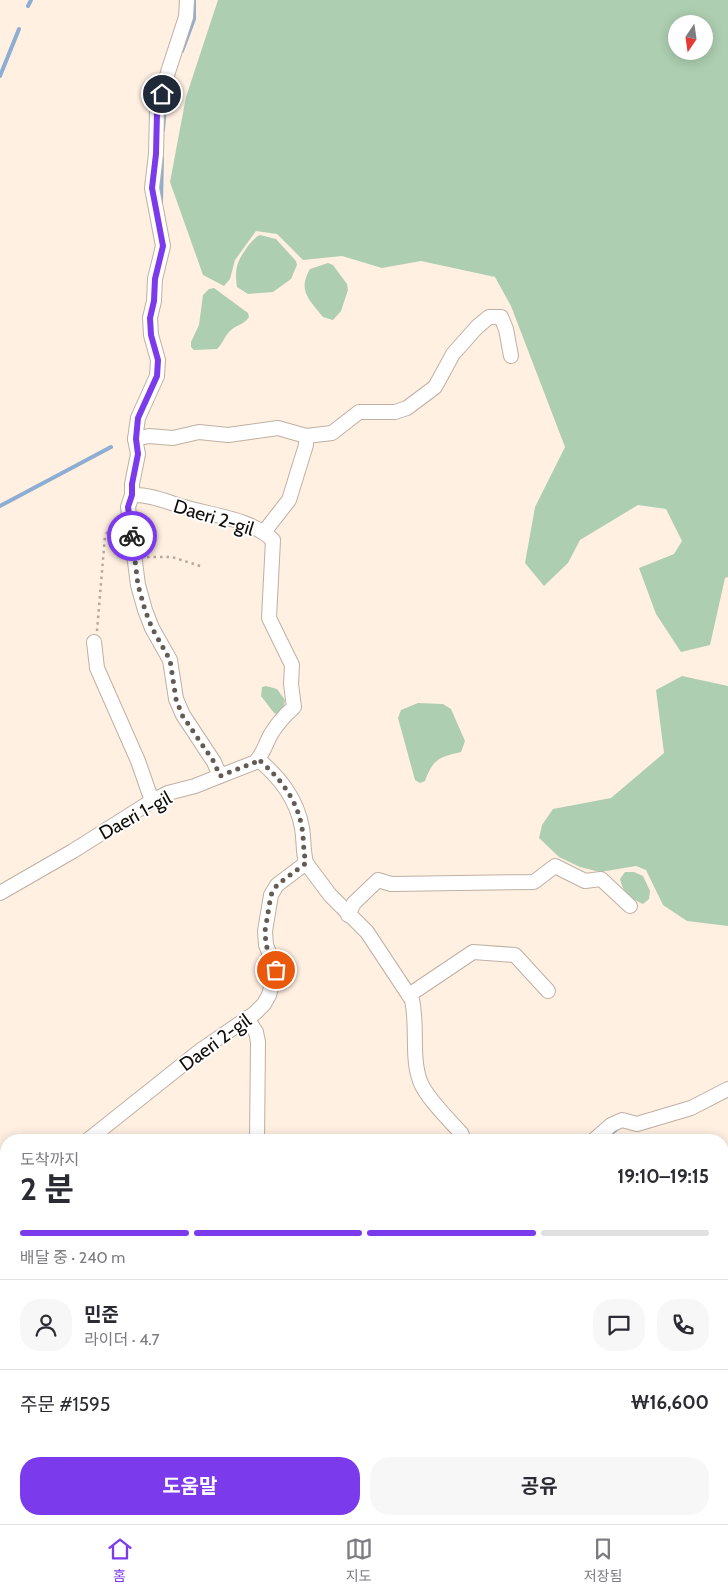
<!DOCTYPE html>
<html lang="ko">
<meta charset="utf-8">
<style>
:root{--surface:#fff;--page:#f7f7f7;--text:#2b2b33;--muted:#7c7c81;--line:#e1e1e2;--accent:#7c3aed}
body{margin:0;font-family:Cabin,"Noto Sans KR",sans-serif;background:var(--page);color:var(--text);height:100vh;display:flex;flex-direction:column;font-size:19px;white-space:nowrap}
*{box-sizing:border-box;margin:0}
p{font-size:16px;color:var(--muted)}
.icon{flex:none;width:28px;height:28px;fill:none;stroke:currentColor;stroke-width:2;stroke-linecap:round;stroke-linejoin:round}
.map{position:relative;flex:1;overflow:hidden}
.panel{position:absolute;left:0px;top:1134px;width:729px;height:391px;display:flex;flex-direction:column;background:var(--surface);border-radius:20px 20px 0 0;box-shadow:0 2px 12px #0003}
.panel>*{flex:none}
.needle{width:32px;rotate:193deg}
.tools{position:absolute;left:668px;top:15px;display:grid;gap:10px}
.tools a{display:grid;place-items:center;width:45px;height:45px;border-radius:50%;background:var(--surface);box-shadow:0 2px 12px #0003;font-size:25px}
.pin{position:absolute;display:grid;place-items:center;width:42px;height:42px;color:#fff;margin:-21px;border:2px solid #fff;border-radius:50%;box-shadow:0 1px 5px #0007}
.courier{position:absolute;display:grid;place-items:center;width:50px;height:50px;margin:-25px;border:4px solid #7c3aed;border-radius:50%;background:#fff;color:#222;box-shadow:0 1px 6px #0007}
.head em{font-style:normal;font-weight:700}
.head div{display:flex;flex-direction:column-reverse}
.head{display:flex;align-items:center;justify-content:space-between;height:85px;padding:0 20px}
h1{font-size:32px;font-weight:700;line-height:38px}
.bar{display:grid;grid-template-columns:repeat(4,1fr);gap:8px 5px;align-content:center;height:60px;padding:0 20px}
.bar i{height:6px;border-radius:4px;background:var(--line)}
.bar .on{background:var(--accent)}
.bar p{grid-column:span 4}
.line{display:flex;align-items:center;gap:12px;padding:0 20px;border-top:1px solid var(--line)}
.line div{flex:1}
.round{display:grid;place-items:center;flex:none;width:52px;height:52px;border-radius:20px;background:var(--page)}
.button{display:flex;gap:10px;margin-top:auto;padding:10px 20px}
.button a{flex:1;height:58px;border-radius:20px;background:var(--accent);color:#fff;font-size:20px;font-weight:700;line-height:58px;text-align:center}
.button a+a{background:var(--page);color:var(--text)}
.dock{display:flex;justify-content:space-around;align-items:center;height:70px;border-top:1px solid var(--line);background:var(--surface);font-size:14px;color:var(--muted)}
.dock a{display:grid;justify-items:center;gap:2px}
.dock .on{color:var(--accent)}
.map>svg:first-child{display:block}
</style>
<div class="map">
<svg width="728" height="1524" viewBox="0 0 728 1524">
<rect width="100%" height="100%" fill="#fff0e2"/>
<g fill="#adceb1" fill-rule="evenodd">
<path d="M218 0H728V577L725 578 710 645 681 652 656 614 639 568 674 554 682 541 666 509 638 505 580 540 568 563 544 586 525 563 535 507 565 447 511 306 495 277 421 261 382 268 342 256 303 260 277 234 256 231 235 260 230 279 224 286 203 275 170 182 186 97ZM676 24H704V51H676Z"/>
<path d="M260 235 276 239 296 261 297 265 291 279 273 292 248 294 237 287C236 280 235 271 238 263 241 255 252 238 260 235Z"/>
<path d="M328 263 333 265 347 284 348 290 341 311 333 320 323 317C310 300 297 291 310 269Z"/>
<path d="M214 288 248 313 249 317C244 325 235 325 229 332 225 336 223 343 217 349L194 350 191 347V342L199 325 203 295 209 289Z"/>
<polygon points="682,676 728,686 728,926 687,921 663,905 646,870 636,866 600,872 580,867 559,857 539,838 542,825 553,809 611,798 664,753 656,690"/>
<polygon points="266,686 277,689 285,700 284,706 278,714 274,713 261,696 262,687"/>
<path d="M418 703 443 704 451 709 465 741 461 752C439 757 433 759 425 781L420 783 415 780 398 718 401 710Z"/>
<path d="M625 872H634L643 876 650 891 649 899 643 904C630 898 623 893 620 879Z"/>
<polygon points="613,1519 628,1519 629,1524 607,1524"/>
</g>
<polygon fill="#8daed2" points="638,1519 705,1519 705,1524 639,1524"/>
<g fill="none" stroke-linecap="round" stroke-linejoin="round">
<g stroke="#8daed2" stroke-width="4">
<polyline points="28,6 31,0"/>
<polyline points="182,51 194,19 194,0"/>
<polyline points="0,76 19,29"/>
<polyline points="163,130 165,105"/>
<polyline points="161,203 162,157"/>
<polyline points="0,506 111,447"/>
<polyline points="607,1137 617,1129"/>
<polyline points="0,1449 6,1449"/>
</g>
<defs>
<g id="minor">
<polyline points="135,439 149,436 173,438 199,432 228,435 278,428 306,436 332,433 359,412 395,412 407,408 435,387 453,354 477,327 489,317 501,317 506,329 511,356"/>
<polyline points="264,532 289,500 306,445 306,436"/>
<polyline points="94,642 97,668 138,761 152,801"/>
<polyline points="220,776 256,762 258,759"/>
<path d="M306 863 330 895 367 932 412 1000C418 1027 411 1056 420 1081 425 1096 450 1121 461 1133L464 1140"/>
<polyline points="0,893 73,851 152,801 168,793 195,786 220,776 214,762 183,715 176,699 170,660 152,628 145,610 138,585 128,507 132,495 132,484 138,454 135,439 138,418 157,376 158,360 151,335 150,318 154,301 155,279 163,246 152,188 156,154 157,112 168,72 186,17 187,0"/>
<polyline points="348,915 354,903 378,880 391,884 534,882 555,866 585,881 601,879 630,906"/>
<polyline points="409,995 473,952 515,955 548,991"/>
<polyline points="247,1018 256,1032 258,1042 257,1140"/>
<path d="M88 1140 201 1050 255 1013 264 1004 269 995 276 970 266 945 265 931 271 895 277 885 306 863C303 851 304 840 302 828 297 799 280 778 258 759 264 751 266 743 271 734 277 724 285 715 294 707L291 684 292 665 269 618 273 540C249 518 214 516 184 507 167 502 149 494 132 495"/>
<polyline points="594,1140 611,1125 622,1120 637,1124 691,1108 728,1089"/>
<polyline points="0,1210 6,1205"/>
<polyline points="722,1474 728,1473"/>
<polyline points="186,1524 192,1519"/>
</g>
</defs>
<use href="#minor" stroke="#beb0a3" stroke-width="16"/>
<g stroke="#b4a89d" stroke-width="2.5" stroke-dasharray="2.5 4" stroke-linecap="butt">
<polyline points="147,557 172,557 203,567"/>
<polyline points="97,631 105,536 116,518"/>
</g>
<use href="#minor" stroke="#fff" stroke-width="14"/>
</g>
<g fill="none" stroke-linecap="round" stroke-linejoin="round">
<path stroke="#645c54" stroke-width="5" stroke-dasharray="0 9" d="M132 536 138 585 145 610 152 628 170 660 176 699 182 715 214 762 220 776 256 762 258 759C280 778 297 799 302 828 304 840 303 851 306 863L277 885 271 895 265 931 266 945 276 970"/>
<polyline stroke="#7c3aed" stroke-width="6" points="132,536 128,507 132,495 132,484 138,454 136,439 138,418 157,376 158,360 151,335 150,318 154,301 155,279 163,246 152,188 156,154 157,112 162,94"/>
</g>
<g text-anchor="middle" stroke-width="4" stroke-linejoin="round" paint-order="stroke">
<g font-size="19" fill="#100c07" stroke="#fff">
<text transform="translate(214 517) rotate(17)" y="7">Daeri 2-gil</text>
<text transform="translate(135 815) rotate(-29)" y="7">Daeri 1-gil</text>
<text transform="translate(215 1042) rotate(-36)" y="7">Daeri 2-gil</text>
</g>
</g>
</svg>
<div class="tools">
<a><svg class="needle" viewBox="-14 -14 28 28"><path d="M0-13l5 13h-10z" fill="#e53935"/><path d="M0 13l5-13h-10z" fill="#7c7c81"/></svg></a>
</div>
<div class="pin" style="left:276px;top:970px;background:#ea580c"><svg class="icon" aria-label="bag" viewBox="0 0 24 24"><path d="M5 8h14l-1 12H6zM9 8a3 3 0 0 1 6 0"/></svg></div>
<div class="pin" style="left:162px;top:94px;background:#1f2937"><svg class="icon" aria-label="home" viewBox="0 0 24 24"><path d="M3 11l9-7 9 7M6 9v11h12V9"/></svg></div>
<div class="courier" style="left:132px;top:536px"><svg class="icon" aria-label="bike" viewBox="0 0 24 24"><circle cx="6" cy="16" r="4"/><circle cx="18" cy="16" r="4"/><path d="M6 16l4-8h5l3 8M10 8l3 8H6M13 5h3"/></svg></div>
<section class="panel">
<div class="head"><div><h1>2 분</h1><p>도착까지</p></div><em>19:10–19:15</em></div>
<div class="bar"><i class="on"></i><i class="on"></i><i class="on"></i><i></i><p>배달 중 · 240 m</p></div>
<div class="line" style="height:90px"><a class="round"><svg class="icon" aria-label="person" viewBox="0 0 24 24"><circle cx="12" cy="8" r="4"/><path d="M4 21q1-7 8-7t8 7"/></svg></a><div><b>민준</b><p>라이더 · 4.7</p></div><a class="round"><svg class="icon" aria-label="chat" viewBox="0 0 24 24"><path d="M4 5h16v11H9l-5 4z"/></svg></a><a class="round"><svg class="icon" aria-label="phone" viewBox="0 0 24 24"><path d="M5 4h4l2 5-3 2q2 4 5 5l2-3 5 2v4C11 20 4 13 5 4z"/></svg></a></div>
<div class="line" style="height:65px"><div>주문 #1595</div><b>₩16,600</b></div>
<div class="button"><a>도움말</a><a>공유</a></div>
</section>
</div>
<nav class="dock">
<a class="on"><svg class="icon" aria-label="home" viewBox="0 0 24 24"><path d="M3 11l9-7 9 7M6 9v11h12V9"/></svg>홈</a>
<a><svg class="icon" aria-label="map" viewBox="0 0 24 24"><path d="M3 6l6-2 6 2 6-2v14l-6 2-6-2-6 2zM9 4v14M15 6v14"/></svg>지도</a>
<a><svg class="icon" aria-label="saved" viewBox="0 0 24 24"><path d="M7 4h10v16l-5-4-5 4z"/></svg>저장됨</a>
</nav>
